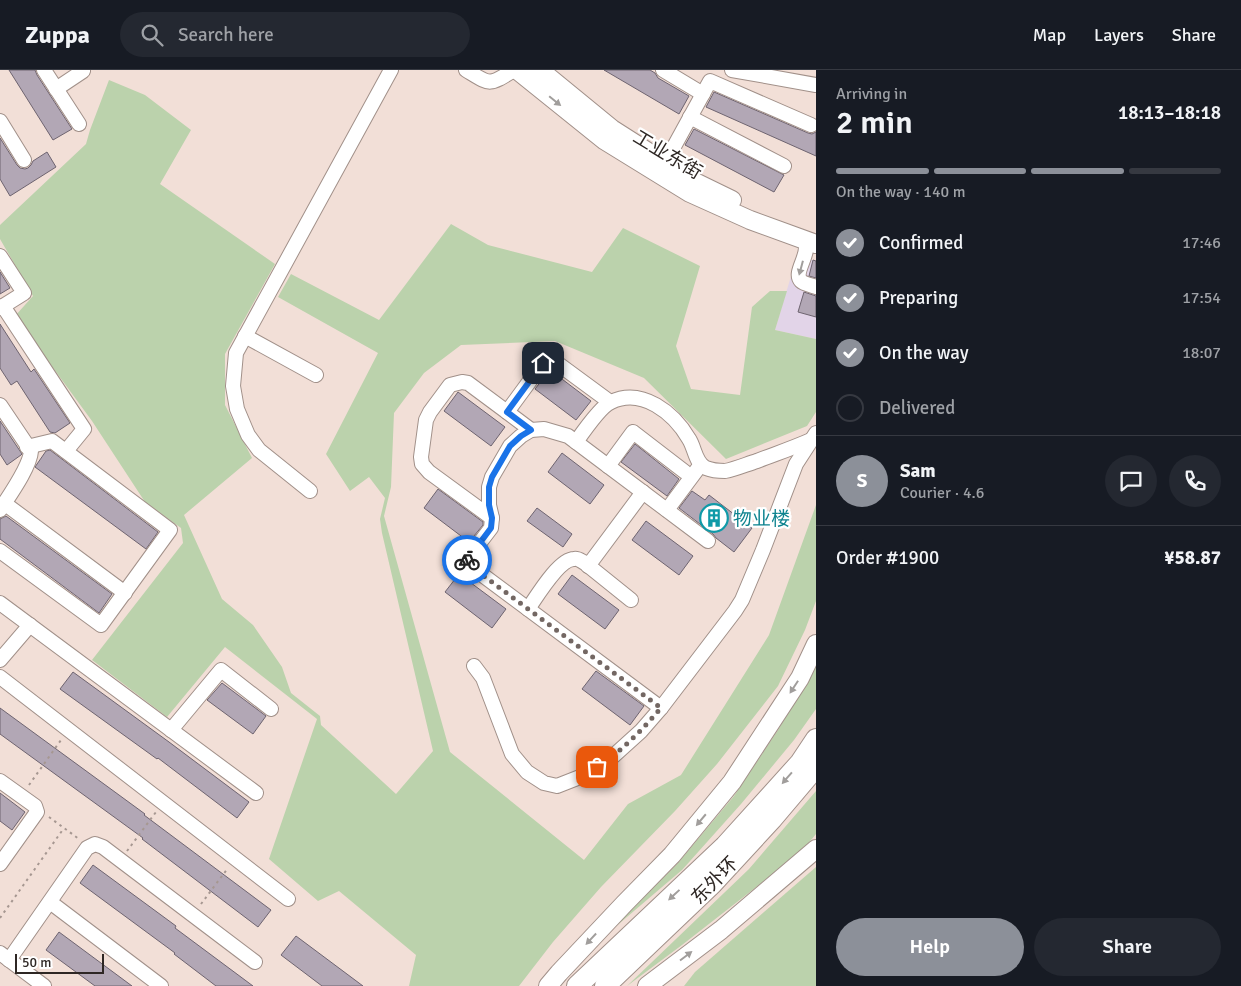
<!DOCTYPE html>
<meta charset="utf-8">
<style>
:root{--surface:#171b24;--page:#242831;--text:#f1f3f6;--muted:#9ea1a6;--line:#363941;--accent:#8c9099}
body{margin:0;font-family:Signika,"Noto Sans SC",sans-serif;background:var(--page);color:var(--text);height:100vh;display:flex;flex-direction:column;font-size:19px;white-space:nowrap}
*{box-sizing:border-box;margin:0}
p{font-size:16px;color:var(--muted)}
.icon{flex:none;width:28px;height:28px;fill:none;stroke:currentColor;stroke-width:2;stroke-linecap:round;stroke-linejoin:round}
.map{position:relative;flex:1;overflow:hidden}
.drawer{display:flex;flex-direction:column;background:var(--surface);width:425px}
.drawer>*{flex:none}
.scale{position:absolute;left:15px;bottom:12px;width:89px;box-sizing:border-box;padding-left:5px;border:2px solid #2e2724;border-top:0;font-size:14px;line-height:18px;white-space:nowrap;color:#2e2724;-webkit-text-stroke:4px #fff;paint-order:stroke}
.pin{position:absolute;display:grid;place-items:center;width:42px;height:42px;color:#fff;margin:-21px;border-radius:10px;box-shadow:0 2px 8px #0006}
.courier{position:absolute;display:grid;place-items:center;width:50px;height:50px;margin:-25px;border:4px solid #1a73e8;border-radius:50%;background:#fff;color:#222;box-shadow:0 1px 6px #0007}
.headline em{font-style:normal;font-weight:600}
.headline div{display:flex;flex-direction:column-reverse}
.headline{display:flex;align-items:center;justify-content:space-between;height:85px;padding:0 20px}
h1{font-size:32px;font-weight:600;line-height:38px}
.bar{display:grid;grid-template-columns:repeat(4,1fr);gap:8px 5px;align-content:center;height:60px;padding:0 20px}
.bar i{height:6px;border-radius:4px;background:var(--line)}
.bar .current{background:var(--accent)}
.bar p{grid-column:span 4}
.line{display:flex;align-items:center;gap:12px;padding:0 20px;border-top:1px solid var(--line)}
.line div{flex:1}
.round{display:grid;place-items:center;flex:none;width:52px;height:52px;border-radius:26px;background:var(--page)}
ol{padding:0 20px;list-style:none}
li{display:flex;align-items:center;gap:15px;height:55px}
li p{margin-inline-start:auto}
li .icon{padding:5px;border-radius:50%;background:var(--accent);color:#fff;stroke-width:4}
li:last-child{color:var(--muted)}
li i{width:28px;height:28px;border:2px solid var(--line);border-radius:50%}
.cta{display:flex;gap:10px;margin-top:auto;padding:10px 20px}
.cta a{flex:1;height:58px;border-radius:30px;background:var(--accent);color:#fff;font-size:20px;font-weight:600;line-height:58px;text-align:center}
.cta a+a{background:var(--page);color:var(--text)}
header{display:flex;align-items:center;gap:30px;box-sizing:border-box;height:70px;padding:0 25px;background:var(--surface);border-bottom:1px solid var(--line)}
header strong{font-size:24px}
nav{display:flex;gap:28px;margin-inline-start:auto;font-size:18px}
.search{width:350px;height:45px;background:var(--page);display:flex;align-items:center;gap:12px;box-sizing:border-box;padding:0 18px;border-radius:28px;color:var(--muted);font-size:19px}
main{display:flex;flex:1;min-height:0}
.map>svg:first-child{display:block}
</style>
<header>
<strong>Zuppa</strong>
<div class="search"><svg class="icon" aria-label="search" viewBox="0 0 24 24"><circle cx="10" cy="10" r="6"/><path d="M15 15l6 6"/></svg>Search here</div>
<nav><a>Map</a><a>Layers</a><a>Share</a></nav>
</header>
<main>
<div class="map">
<svg width="816" height="916" viewBox="0 0 816 916">
<rect width="100%" height="100%" fill="#f2dfd7"/>
<polygon fill="#e2d4e8" points="797,186 816,191 816,269 775,260"/>
<g fill="#bbd2ac">
<polygon points="109,10 145,25 191,60 160,114 275,194 225,284 225,335 252,388 184,445 222,529 253,555 282,597 291,623 320,646 321,655 396,724 433,681 382,463 380,449 385,428 369,407 350,421 326,384 378,283 278,227 291,204 379,250 451,154 488,175 592,202 623,158 700,196 676,276 691,319 740,325 752,237 770,221 787,221 775,260 816,269 816,342 807,356 726,389 644,308 555,271 461,275 424,303 394,343 391,417 384,446 450,682 584,790 628,734 681,705 769,565 816,435 816,531 805,560 778,616 717,694 675,741 601,817 553,872 519,916 409,916 416,885 339,821 318,831 269,789 317,649 225,577 167,647 92,590 183,473 181,458 145,432 92,351 15,246 33,226 0,169 0,155 86,74 90,60"/>
<polygon points="816,595 816,639 794,670 741,734 682,800 607,864 677,794 734,726 778,660"/>
<polygon points="816,721 816,764 807,775 764,811 682,875 627,916 749,799"/>
<polygon points="816,797 816,916 684,916 695,902"/>
</g>
<g fill="#b2a7b5" stroke="#6e6470">
<polygon points="9,0 35,0 37,5 72,59 53,70"/>
<polygon points="604,0 650,0 655,3 658,8 689,26 679,44"/>
<polygon points="714,22 808,63 812,64 816,62 816,86 706,37"/>
<polygon points="694,59 784,105 774,122 685,75"/>
<polygon points="0,68 17,95 20,98 25,99 28,98 31,95 33,91 47,82 56,97 10,126 0,109"/>
<polygon points="813,190 816,191 816,208 809,206"/>
<polygon points="0,202 10,218 0,224"/>
<polygon points="804,222 816,226 816,247 798,242"/>
<polygon points="0,254 31,302 34,299 70,353 55,363 50,362 17,311 11,315 0,298"/>
<polygon points="550,300 591,331 576,350 535,319"/>
<polygon points="458,322 505,357 491,376 444,341"/>
<polygon points="0,351 22,384 21,385 7,395 0,384"/>
<polygon points="635,374 679,409 667,426 621,392"/>
<polygon points="50,380 158,462 146,479 35,397 46,381"/>
<polygon points="562,383 604,415 590,434 548,402"/>
<polygon points="438,419 483,452 483,455 469,472 424,438"/>
<polygon points="692,421 705,430 709,425 752,458 734,482 716,468 713,464 679,438"/>
<polygon points="537,438 572,464 563,477 527,451"/>
<polygon points="6,446 112,524 99,543 0,469 0,449"/>
<polygon points="646,451 693,486 679,505 632,470"/>
<polygon points="459,504 506,539 492,558 445,522"/>
<polygon points="572,505 619,540 605,559 558,524"/>
<polygon points="596,601 644,636 630,655 582,619"/>
<polygon points="73,602 169,672 249,732 237,748 158,688 157,689 60,619"/>
<polygon points="222,613 266,646 253,664 207,630"/>
<polygon points="0,638 145,744 144,745 271,840 258,857 142,769 143,768 0,664"/>
<polygon points="0,723 25,742 12,760 0,751"/>
<polygon points="93,795 176,856 175,858 253,916 216,916 174,884 175,883 80,813"/>
<polygon points="59,862 132,916 95,916 46,880"/>
<polygon points="296,866 363,916 322,916 281,885"/>
</g>
<g fill="none" stroke-linecap="round" stroke-linejoin="round">
<defs>
<g id="minor">
<polyline points="44,0 79,54"/>
<path d="M466 0C491 15 488 16 514 0"/>
<polyline points="663,0 703,24"/>
<polyline points="732,0 816,15"/>
<polyline points="56,19 83,1 82,0"/>
<polyline points="690,47 784,96"/>
<polyline points="0,51 24,90"/>
<polyline points="665,93 710,11 811,55"/>
<path d="M804 169C813 182 792 202 801 211 804 214 811 215 816 217"/>
<polyline points="0,186 24,223 0,238"/>
<polyline points="3,236 84,359 66,381"/>
<polyline points="245,266 316,305"/>
<path d="M0 335 31 381C30 397 9 426 0 440"/>
<polyline points="531,360 507,342 543,293 551,291 557,293 610,332"/>
<path d="M576 372C583 362 601 336 611 332 642 317 674 343 689 369 695 378 695 393 706 398 711 400 719 401 725 401 736 399 747 394 757 391 775 384 793 378 811 370"/>
<polyline points="608,396 633,362 685,402"/>
<polyline points="310,421 259,380 248,365 237,339 233,316 236,283 391,0"/>
<polyline points="4,433 125,523"/>
<polyline points="667,440 699,397"/>
<polyline points="492,448 429,402 422,394 421,387 426,350 430,342 450,315 462,312 468,313 507,342"/>
<polyline points="0,481 101,555 170,460 52,371 27,377"/>
<polyline points="588,496 643,422"/>
<polyline points="0,533 256,723"/>
<path d="M528 539C537 526 559 489 574 489 578 488 581 491 585 493L631 530"/>
<polyline points="0,590 30,555"/>
<polyline points="474,596 483,608 512,684 527,702 544,713 557,716 585,705 609,690 641,661 661,638 735,541 742,530 763,480 796,394 816,363"/>
<polyline points="0,607 288,829"/>
<polyline points="661,638 465,492 491,458 492,448 489,435 489,417 492,407 510,376 521,366 531,360 544,359 568,366 708,471"/>
<polyline points="171,660 221,600 271,639"/>
<polyline points="0,711 35,736 37,742 0,794"/>
<polyline points="50,832 161,916"/>
<polyline points="0,883 44,916"/>
<polyline points="9,890 87,778 95,774 103,777 255,892"/>
</g>
<g id="major">
<polyline points="517,0 604,70 690,123 750,150 816,174"/>
<polyline points="540,0 612,59 695,112 732,130"/>
<polyline points="548,916 559,903 624,834 672,785 732,712 800,608 816,574"/>
<polyline points="647,916 721,860 816,779"/>
</g>
<g id="highway">
<polyline points="577,916 725,776 800,693 816,669"/>
<polyline points="605,916 712,814 772,749 816,697"/>
</g>
</defs>
<use href="#minor" stroke="#a19089" stroke-width="16"/>
<use href="#major" stroke="#a19089" stroke-width="20"/>
<use href="#highway" stroke="#a19089" stroke-width="22"/>
<g stroke="#a69791" stroke-width="2" stroke-dasharray="2.5 4" stroke-linecap="butt">
<polyline points="29,715 61,670"/>
<polyline points="49,747 79,769"/>
<polyline points="127,781 156,742"/>
<polyline points="201,834 228,798"/>
<polyline points="0,848 64,758"/>
</g>
<use href="#minor" stroke="#fff" stroke-width="14"/>
<use href="#major" stroke="#fff" stroke-width="18"/>
<use href="#highway" stroke="#fff" stroke-width="20"/>
</g>
<defs><path id="oneway-solid" d="M-6-.8H1V-3.2L6.5 0L1 3.2V.8H-6Z" transform="scale(1.25)"/></defs>
<g fill="#a19e9c">
<use href="#oneway-solid" transform="translate(555 31) rotate(39)"/>
<use href="#oneway-solid" transform="translate(801 198) rotate(105)"/>
<use href="#oneway-solid" transform="translate(794 617) rotate(123)"/>
<use href="#oneway-solid" transform="translate(787 708) rotate(131)"/>
<use href="#oneway-solid" transform="translate(701 750) rotate(130)"/>
<use href="#oneway-solid" transform="translate(674 825) rotate(137)"/>
<use href="#oneway-solid" transform="translate(591 869) rotate(133)"/>
<use href="#oneway-solid" transform="translate(686 886) rotate(-37)"/>
</g>
<g fill="none" stroke-linecap="round" stroke-linejoin="round">
<path stroke="#736763" stroke-width="5" stroke-dasharray="0 9" d="M467 490 465 492 661 638C642 660 622 681 597 697"/>
<polyline stroke="#1a73e8" stroke-width="6" points="467,490 491,458 492,448 489,435 489,417 492,407 510,376 521,366 531,360 507,342 543,293"/>
</g>
<defs>
<symbol id="building-ring" viewBox="-11 -11 22 22"><circle r="9.5" fill="#fff" stroke="#0f9aa8" stroke-width="1.5"/><path d="M-4-6H4V6H1V3H-1V6H-4ZM-2.5-4.3h1.7v1.8h-1.7ZM.8-4.3h1.7v1.8H.8ZM-2.5-1h1.7V.8h-1.7ZM.8-1h1.7V.8H.8Z" fill="#0f9aa8"/></symbol>
</defs>
<g fill-rule="evenodd">
<use href="#building-ring" x="698" y="432" width="32" height="32"/>
</g>
<g text-anchor="middle" stroke-width="4.5" stroke-linejoin="round" paint-order="stroke">
<g font-size="19" fill="#2e2724" stroke="#fff">
<text transform="translate(668 84) rotate(31)" y="7">工业东街</text>
<text transform="translate(714 810) rotate(-46)" y="7">东外环</text>
</g>
<g font-size="19" fill="#0d838f" stroke="#fff" text-anchor="start">
<text x="733" y="455">物业楼</text>
</g>
</g>
</svg>
<div class="scale">50 m</div>
<div class="pin" style="left:597px;top:697px;background:#ea580c"><svg class="icon" aria-label="bag" viewBox="0 0 24 24"><path d="M5 8h14l-1 12H6zM9 8a3 3 0 0 1 6 0"/></svg></div>
<div class="pin" style="left:543px;top:293px;background:#1f2937"><svg class="icon" aria-label="home" viewBox="0 0 24 24"><path d="M3 11l9-7 9 7M6 9v11h12V9"/></svg></div>
<div class="courier" style="left:467px;top:490px"><svg class="icon" aria-label="bike" viewBox="0 0 24 24"><circle cx="6" cy="16" r="4"/><circle cx="18" cy="16" r="4"/><path d="M6 16l4-8h5l3 8M10 8l3 8H6M13 5h3"/></svg></div>
</div>
<section class="drawer">
<div class="headline"><div><h1>2 min</h1><p>Arriving in</p></div><em>18:13–18:18</em></div>
<div class="bar"><i class="current"></i><i class="current"></i><i class="current"></i><i></i><p>On the way · 140 m</p></div>
<ol>
<li><svg class="icon" aria-label="check" viewBox="0 0 24 24"><path d="M5 12l5 5 9-10"/></svg>Confirmed<p>17:46</p></li>
<li><svg class="icon" aria-label="check" viewBox="0 0 24 24"><path d="M5 12l5 5 9-10"/></svg>Preparing<p>17:54</p></li>
<li><svg class="icon" aria-label="check" viewBox="0 0 24 24"><path d="M5 12l5 5 9-10"/></svg>On the way<p>18:07</p></li>
<li><i></i>Delivered</li>
</ol>
<div class="line" style="height:90px"><b class="round" style="background:var(--accent);color:#fff">S</b><div><b>Sam</b><p>Courier · 4.6</p></div><a class="round"><svg class="icon" aria-label="chat" viewBox="0 0 24 24"><path d="M4 5h16v11H9l-5 4z"/></svg></a><a class="round"><svg class="icon" aria-label="phone" viewBox="0 0 24 24"><path d="M5 4h4l2 5-3 2q2 4 5 5l2-3 5 2v4C11 20 4 13 5 4z"/></svg></a></div>
<div class="line" style="height:65px"><div>Order #1900</div><b>¥58.87</b></div>
<div class="cta"><a>Help</a><a>Share</a></div>
</section>
</main>
